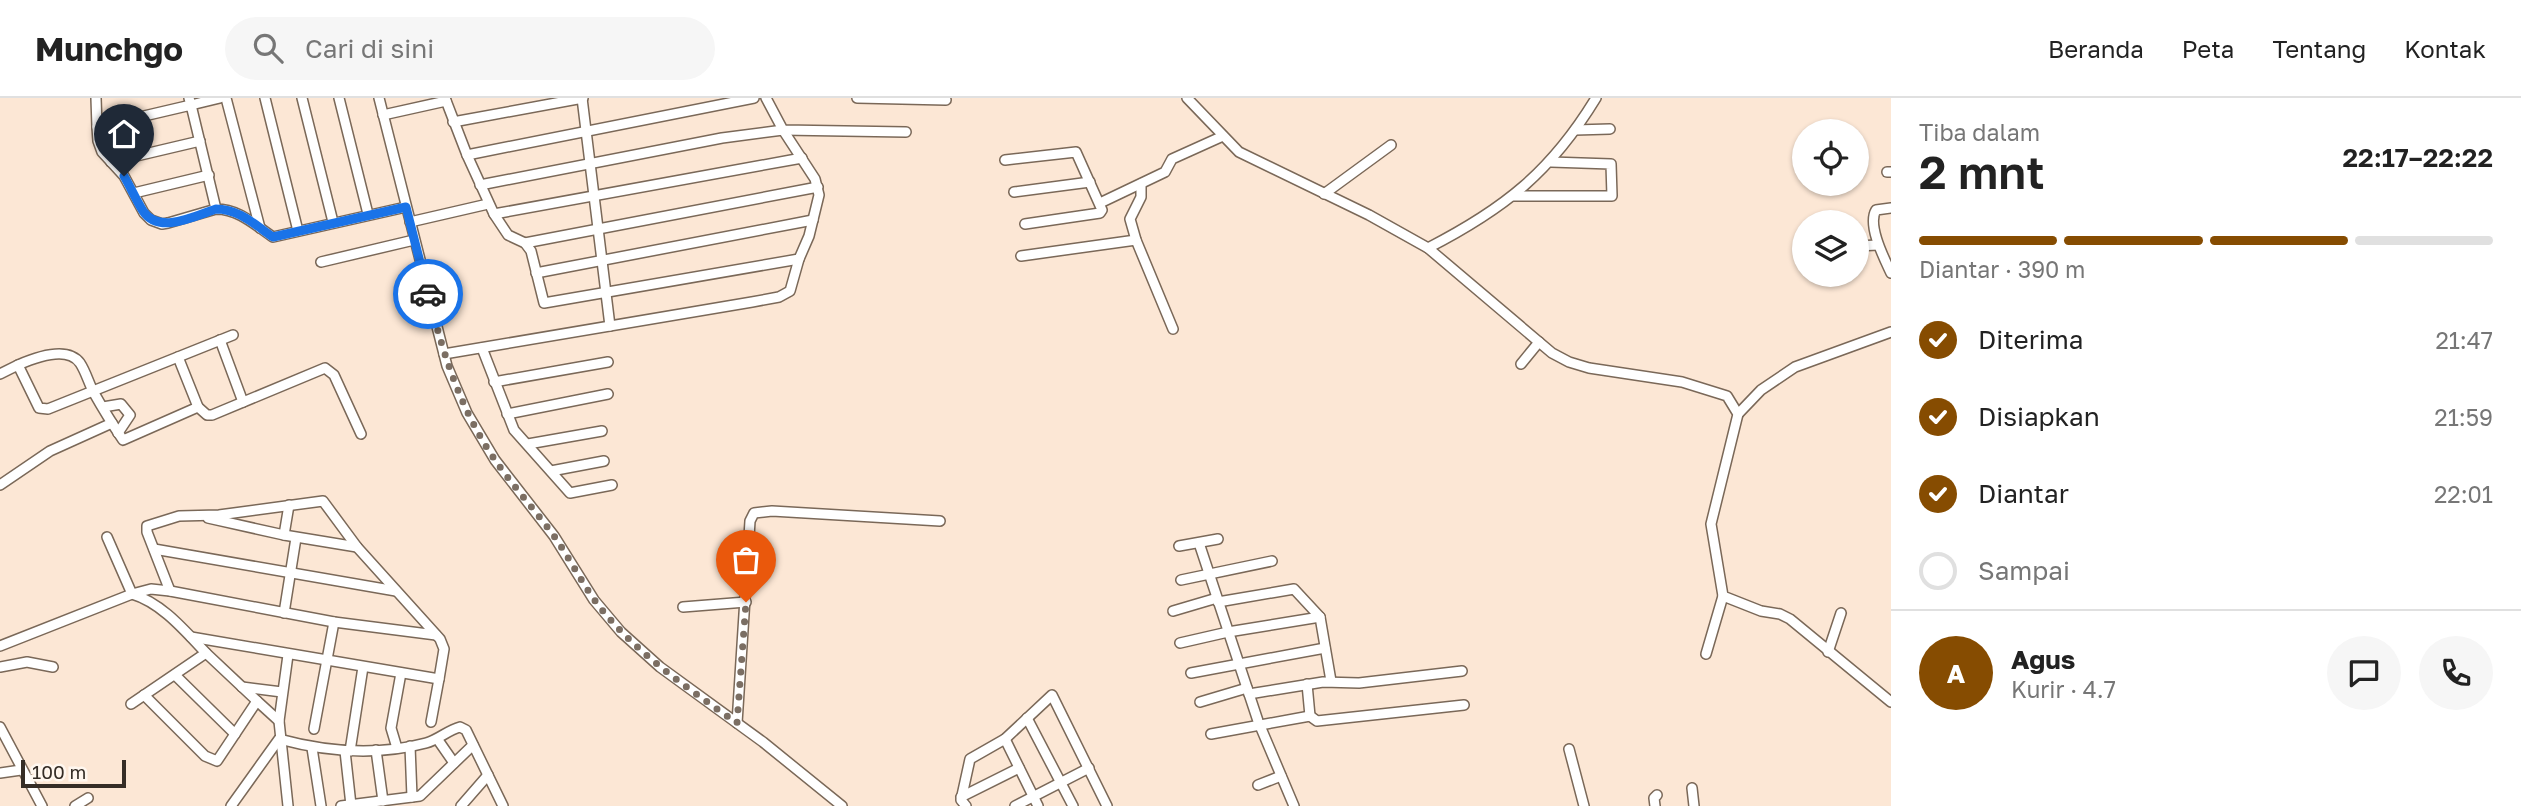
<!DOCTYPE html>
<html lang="id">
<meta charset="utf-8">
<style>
:root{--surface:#fff;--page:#f6f6f6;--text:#222;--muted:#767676;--line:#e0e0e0;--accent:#864c01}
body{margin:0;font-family:"Golos Text",sans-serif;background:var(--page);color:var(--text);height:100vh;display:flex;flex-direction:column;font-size:26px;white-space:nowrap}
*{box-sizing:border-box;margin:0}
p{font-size:23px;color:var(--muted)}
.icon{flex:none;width:38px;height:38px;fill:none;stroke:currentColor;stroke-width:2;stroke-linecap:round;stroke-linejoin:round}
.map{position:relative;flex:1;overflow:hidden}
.sheet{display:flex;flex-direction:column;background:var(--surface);width:630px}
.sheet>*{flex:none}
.buttons{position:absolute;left:1792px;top:21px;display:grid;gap:14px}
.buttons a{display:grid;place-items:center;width:77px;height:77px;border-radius:50%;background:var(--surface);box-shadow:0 2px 5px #0004;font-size:35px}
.scale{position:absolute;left:21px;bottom:18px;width:105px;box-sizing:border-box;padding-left:7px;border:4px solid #352d26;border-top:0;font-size:19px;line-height:24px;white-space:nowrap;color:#352d26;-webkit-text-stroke:5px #fff7ef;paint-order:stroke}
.pin{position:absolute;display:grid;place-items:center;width:60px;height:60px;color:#fff;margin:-72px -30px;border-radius:50% 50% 50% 0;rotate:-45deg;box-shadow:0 0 7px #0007}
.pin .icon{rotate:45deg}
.courier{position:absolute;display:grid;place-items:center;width:70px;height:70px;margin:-35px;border:5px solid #1a73e8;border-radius:50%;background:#fff;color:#222;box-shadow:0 2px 9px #0007}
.summary em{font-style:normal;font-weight:600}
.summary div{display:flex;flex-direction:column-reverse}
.summary{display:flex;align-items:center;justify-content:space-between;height:119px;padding:0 28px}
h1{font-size:46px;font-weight:600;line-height:52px}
.bar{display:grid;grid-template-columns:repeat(4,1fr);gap:10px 7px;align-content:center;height:84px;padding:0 28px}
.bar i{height:9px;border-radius:5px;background:var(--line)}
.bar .current{background:var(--accent)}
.bar p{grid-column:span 4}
.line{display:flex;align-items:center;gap:18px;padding:0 28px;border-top:2px solid var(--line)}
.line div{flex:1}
.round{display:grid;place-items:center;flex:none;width:74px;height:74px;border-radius:37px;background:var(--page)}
ol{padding:0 28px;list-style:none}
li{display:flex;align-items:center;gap:21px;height:77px}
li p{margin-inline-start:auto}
li .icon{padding:7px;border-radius:50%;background:var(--accent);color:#fff;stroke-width:4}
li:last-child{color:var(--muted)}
li i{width:38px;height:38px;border:4px solid var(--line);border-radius:50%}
header{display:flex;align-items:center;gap:42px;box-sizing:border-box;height:98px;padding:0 35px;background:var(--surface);border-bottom:2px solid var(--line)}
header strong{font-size:33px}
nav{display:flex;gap:38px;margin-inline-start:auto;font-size:24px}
.search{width:490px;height:63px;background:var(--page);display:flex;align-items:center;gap:18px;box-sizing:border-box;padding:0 24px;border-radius:38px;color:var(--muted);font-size:26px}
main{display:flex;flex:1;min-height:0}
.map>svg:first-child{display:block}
</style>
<header>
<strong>Munchgo</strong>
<div class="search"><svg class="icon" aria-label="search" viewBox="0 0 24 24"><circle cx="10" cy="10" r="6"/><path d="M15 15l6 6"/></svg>Cari di sini</div>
<nav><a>Beranda</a><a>Peta</a><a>Tentang</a><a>Kontak</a></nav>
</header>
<main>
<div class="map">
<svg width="1891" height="708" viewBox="0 0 1891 708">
<rect width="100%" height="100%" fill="#fce7d5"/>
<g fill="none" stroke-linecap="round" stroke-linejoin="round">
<defs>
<g id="minor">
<polyline points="96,0 97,29"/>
<polyline points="189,0 191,7 220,0"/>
<polyline points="226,0 260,130"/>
<polyline points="265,0 298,133"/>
<polyline points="302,0 333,124"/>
<polyline points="339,0 368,116"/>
<polyline points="379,0 447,268 467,315 495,362 554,438 594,502 621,534 660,569 763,644 842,708"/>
<polyline points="445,0 467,57 494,116 802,60"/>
<polyline points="582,0 610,228"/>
<polyline points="766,0 783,32 906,34"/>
<polyline points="857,0 946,2"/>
<polyline points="1187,0 1239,54 1369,117 1428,150 1552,255 1569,264 1589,270 1682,284 1727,298 1738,316 1711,426 1723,498 1761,513 1780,516 1790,521 1891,604"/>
<polyline points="383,17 446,3"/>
<polyline points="453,24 583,0"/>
<polyline points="1575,32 1610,31"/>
<polyline points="467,57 754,0"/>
<polyline points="1005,62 1076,54 1102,112 1100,115 1025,126"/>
<polyline points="111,64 200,43"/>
<polyline points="1887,74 1891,74"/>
<polyline points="1141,86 1141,99 1130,121 1136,142 1173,231"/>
<polyline points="1014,94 1090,84"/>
<polyline points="134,95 209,77"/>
<polyline points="1324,96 1391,47"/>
<polyline points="1514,98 1612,98 1611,66 1551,64"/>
<polyline points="1100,105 1165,74 1172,61 1223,38"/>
<path d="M1891 110 1876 112C1867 127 1884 160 1891 175"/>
<path d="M216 111 191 7 97 29 98 43 102 54 124 78 144 115 151 122 162 126 168 125 216 111C239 111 255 127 273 139L406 109"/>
<polyline points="494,116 508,137 525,145 531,153 544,205 799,161"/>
<polyline points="410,124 488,106"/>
<polyline points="525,145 818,89"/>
<polyline points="1857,148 1878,147"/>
<path d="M1428 150C1504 111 1551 74 1596 0"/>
<polyline points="1021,158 1136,142"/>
<polyline points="321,164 414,142"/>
<polyline points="536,175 813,122"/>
<polyline points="220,242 243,304"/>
<polyline points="482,250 514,332 570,395 612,387"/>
<polyline points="444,256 752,204 779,199 790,193 799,161 809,138 819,97 815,81 783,32 722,40 480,87"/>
<polyline points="1521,266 1539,244"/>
<path d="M18 267C34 260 67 247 80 265 86 274 89 286 94 295 103 311 113 327 123 342L198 309 178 259"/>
<polyline points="0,276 18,267 39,310 48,311 233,237"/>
<polyline points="494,284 608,264"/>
<polyline points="103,309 121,306 130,317 118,335"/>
<polyline points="198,309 207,317 212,317 325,270 334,277 361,336"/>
<polyline points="507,316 608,296"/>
<polyline points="1738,316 1761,292 1795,269 1891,234"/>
<polyline points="528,346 602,333"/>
<polyline points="551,373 604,363"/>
<polyline points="0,387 50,353 112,325"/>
<polyline points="208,420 284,437 357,449"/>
<polyline points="284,437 289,407"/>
<path d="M107 439 132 496C162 505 185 533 206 555L131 606"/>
<polyline points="1199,445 1258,623 1294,708"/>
<polyline points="1179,448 1218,441"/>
<polyline points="154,451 396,493"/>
<polyline points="1181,482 1272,463"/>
<polyline points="170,493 147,434 147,428 179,418 219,417 323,403 357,449 440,541 444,551 439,581 191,539"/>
<polyline points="1218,504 1294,491 1320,519 1331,583"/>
<polyline points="683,509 746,504"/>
<polyline points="1173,513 1217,500"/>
<polyline points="284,515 296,440"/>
<polyline points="1180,545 1228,534 1320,519"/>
<polyline points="0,548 132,496 151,491 170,493 334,524 436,537"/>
<polyline points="1828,554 1841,515"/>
<polyline points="1706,556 1723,498"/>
<polyline points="288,557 279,623 288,708"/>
<polyline points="0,569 27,564 53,569"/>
<polyline points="1191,575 1325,550"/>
<polyline points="175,577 235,636"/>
<polyline points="1307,586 1310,618"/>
<polyline points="242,589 282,594"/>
<polyline points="1249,596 1323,584 1359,585 1462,573"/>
<polyline points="144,597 205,658 217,663 257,603 206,555"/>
<polyline points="257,603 279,623"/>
<polyline points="1200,604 1247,590"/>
<polyline points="1027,620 1073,708"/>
<polyline points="431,624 439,581"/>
<polyline points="737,625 750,423 754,415 772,413 940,423"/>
<polyline points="0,629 42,708"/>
<polyline points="314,631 334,524"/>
<polyline points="1211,636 1310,618 1317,623 1464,607"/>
<polyline points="1005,641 1038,708"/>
<polyline points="438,642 454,665"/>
<polyline points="410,648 412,699"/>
<polyline points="312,650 321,708"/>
<polyline points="397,650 391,630 401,575"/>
<polyline points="1569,651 1584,708"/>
<polyline points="376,652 383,703"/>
<polyline points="345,653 351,707"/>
<polyline points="350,653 363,569"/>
<polyline points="0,675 21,672"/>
<polyline points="1258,687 1281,678"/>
<polyline points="1692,690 1694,708"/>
<polyline points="961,699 1019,670"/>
<polyline points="75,708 88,700"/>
<path d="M231 708 279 641C327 654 377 658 426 645 438 642 448 632 460 629L466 632 503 708"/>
<polyline points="341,708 420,698 473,647"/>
<polyline points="461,708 488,677"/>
<polyline points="966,708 961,702 970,661 1005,641 1052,597 1107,708"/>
<polyline points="1015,708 1089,670"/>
<polyline points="1655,708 1654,700 1657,697"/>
</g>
</defs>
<use href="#minor" stroke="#7a6858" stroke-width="12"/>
<use href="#minor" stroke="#fff" stroke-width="9"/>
</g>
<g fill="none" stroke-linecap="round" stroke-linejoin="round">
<path stroke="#7b6e63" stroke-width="7" stroke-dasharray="0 12.6" d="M428 196C443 255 460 311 495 362 513 388 535 412 554 438 571 462 584 490 603 513 641 559 689 591 737 625L746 504"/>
<path stroke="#1a73e8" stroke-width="9" d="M124 78C131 90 136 102 143 113 159 137 195 118 216 111 239 111 255 127 273 139L406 109 428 196"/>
</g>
</svg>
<div class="buttons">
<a><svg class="icon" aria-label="locate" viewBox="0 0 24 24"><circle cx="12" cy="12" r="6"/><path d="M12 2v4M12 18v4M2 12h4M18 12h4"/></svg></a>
<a><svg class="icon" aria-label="layers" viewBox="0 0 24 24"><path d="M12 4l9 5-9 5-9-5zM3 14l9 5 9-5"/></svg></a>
</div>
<div class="scale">100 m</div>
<div class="pin" style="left:746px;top:504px;background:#ea580c"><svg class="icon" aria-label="bag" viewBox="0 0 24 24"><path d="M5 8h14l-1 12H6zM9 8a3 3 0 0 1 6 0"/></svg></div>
<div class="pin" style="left:124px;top:78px;background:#1f2937"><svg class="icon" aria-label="home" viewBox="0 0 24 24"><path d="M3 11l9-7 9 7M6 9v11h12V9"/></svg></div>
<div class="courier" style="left:428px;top:196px"><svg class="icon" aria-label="car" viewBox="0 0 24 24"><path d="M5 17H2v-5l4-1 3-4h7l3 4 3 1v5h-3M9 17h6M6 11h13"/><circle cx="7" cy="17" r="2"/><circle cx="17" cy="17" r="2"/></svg></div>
</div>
<section class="sheet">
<div class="summary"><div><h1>2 mnt</h1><p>Tiba dalam</p></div><em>22:17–22:22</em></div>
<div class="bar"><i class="current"></i><i class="current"></i><i class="current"></i><i></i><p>Diantar · 390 m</p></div>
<ol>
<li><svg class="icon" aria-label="check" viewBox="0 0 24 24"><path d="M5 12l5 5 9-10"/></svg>Diterima<p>21:47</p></li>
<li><svg class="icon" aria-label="check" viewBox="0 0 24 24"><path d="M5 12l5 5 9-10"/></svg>Disiapkan<p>21:59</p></li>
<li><svg class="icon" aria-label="check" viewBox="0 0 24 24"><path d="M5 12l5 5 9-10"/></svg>Diantar<p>22:01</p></li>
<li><i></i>Sampai</li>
</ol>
<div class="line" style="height:126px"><b class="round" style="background:var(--accent);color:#fff">A</b><div><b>Agus</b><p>Kurir · 4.7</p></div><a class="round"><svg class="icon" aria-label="chat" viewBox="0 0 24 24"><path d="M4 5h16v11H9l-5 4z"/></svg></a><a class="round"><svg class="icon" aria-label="phone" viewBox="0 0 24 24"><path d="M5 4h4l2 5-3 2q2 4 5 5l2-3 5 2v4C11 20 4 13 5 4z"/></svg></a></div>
</section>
</main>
